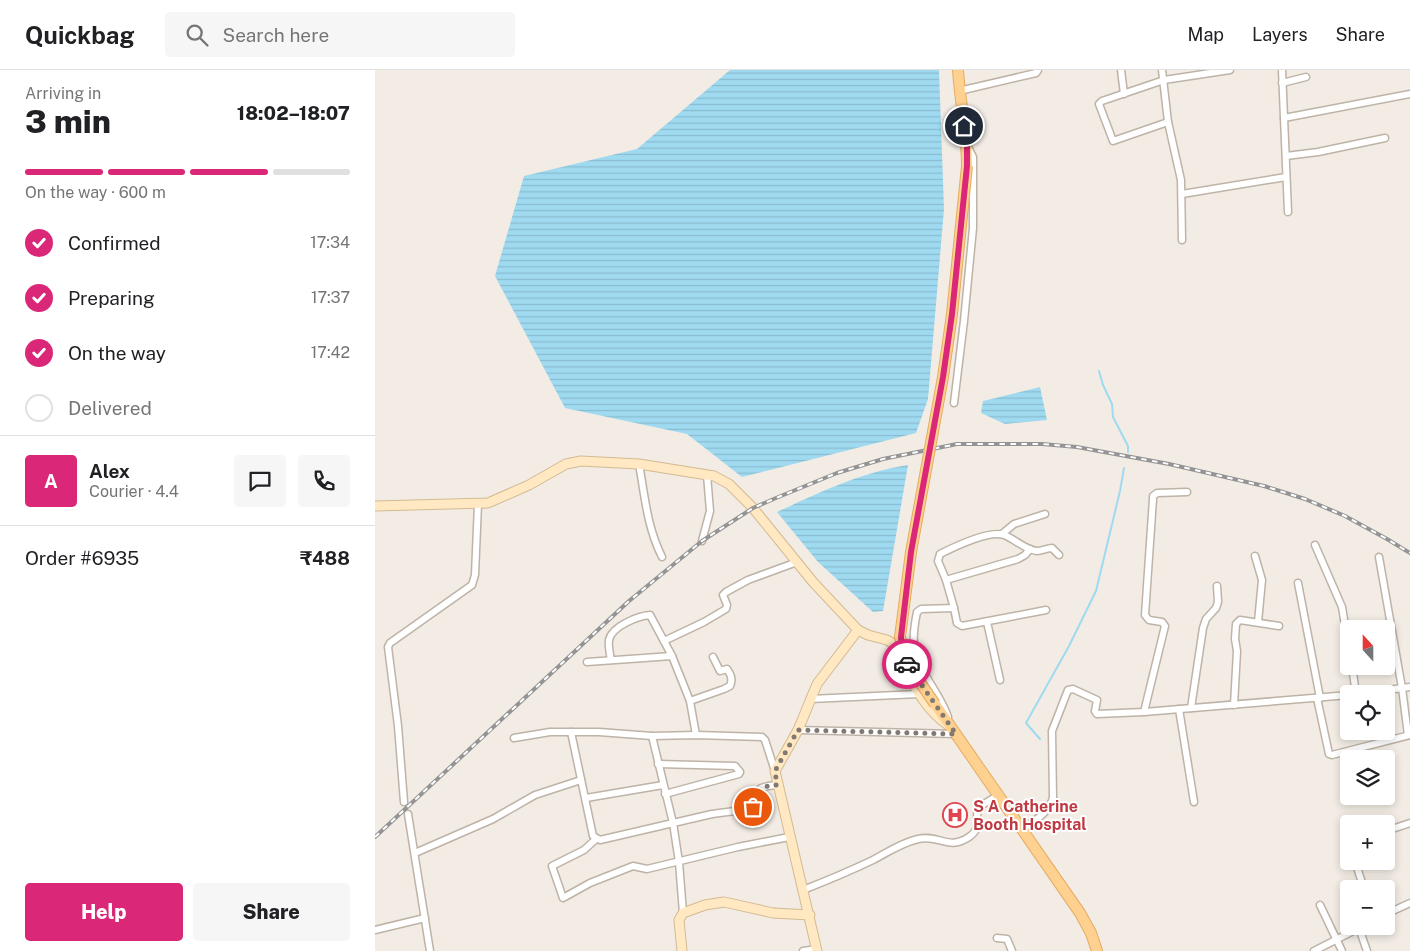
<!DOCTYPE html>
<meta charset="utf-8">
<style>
:root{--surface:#fff;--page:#f6f6f6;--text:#202124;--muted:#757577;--line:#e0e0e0;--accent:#db2777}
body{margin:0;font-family:"Public Sans",sans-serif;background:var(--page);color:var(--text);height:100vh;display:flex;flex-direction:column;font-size:19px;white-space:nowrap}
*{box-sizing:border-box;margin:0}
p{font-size:16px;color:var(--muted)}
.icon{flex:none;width:28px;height:28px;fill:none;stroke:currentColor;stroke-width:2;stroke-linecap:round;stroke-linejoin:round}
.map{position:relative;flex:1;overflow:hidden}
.drawer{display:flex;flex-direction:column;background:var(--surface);width:375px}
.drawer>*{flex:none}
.needle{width:32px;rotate:339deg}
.tools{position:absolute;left:965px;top:550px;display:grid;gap:10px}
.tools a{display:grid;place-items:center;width:55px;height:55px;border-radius:5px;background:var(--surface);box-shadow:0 2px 8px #0003;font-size:25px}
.pin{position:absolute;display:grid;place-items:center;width:42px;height:42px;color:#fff;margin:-21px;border:2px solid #fff;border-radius:50%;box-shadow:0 1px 5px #0007}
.courier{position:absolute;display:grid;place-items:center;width:50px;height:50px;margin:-25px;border:4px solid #db2777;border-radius:50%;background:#fff;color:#222;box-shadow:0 1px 6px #0007}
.headline em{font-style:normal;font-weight:800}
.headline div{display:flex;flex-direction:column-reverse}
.headline{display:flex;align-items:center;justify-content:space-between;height:85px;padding:0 25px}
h1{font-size:32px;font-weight:800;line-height:38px}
.bar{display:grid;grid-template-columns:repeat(4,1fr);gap:8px 5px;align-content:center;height:60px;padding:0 25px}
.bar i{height:6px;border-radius:4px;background:var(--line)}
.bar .active{background:var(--accent)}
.bar p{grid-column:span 4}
.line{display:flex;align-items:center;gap:12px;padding:0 25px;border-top:1px solid var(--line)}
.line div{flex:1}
.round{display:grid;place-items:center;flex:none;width:52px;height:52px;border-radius:5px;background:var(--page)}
ol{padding:0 25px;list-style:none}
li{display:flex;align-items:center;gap:15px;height:55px}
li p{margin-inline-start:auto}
li .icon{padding:5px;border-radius:50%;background:var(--accent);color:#fff;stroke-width:4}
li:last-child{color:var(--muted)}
li i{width:28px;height:28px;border:2px solid var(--line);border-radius:50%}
.primary-button{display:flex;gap:10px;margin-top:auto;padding:10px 25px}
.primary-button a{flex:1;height:58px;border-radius:5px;background:var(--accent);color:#fff;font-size:20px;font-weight:800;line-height:58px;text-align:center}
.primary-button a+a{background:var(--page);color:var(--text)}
header{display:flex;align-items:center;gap:30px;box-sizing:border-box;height:70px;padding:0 25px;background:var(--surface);border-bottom:1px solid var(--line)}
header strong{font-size:24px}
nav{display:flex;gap:28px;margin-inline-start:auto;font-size:18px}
.search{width:350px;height:45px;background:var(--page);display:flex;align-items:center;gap:12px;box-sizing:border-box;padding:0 18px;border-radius:5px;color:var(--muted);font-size:19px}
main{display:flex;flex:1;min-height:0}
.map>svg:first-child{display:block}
</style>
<header>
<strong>Quickbag</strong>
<div class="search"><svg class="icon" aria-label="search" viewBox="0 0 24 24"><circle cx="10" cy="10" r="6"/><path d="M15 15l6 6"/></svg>Search here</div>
<nav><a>Map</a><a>Layers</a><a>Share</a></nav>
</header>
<main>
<section class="drawer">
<div class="headline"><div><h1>3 min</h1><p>Arriving in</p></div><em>18:02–18:07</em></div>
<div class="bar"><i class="active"></i><i class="active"></i><i class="active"></i><i></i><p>On the way · 600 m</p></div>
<ol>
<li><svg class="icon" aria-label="check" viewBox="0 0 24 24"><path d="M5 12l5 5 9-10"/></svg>Confirmed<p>17:34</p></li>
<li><svg class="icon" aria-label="check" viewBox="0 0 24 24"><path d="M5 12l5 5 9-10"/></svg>Preparing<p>17:37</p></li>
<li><svg class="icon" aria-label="check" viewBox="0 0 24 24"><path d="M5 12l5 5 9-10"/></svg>On the way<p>17:42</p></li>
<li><i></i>Delivered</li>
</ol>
<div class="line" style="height:90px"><b class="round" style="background:var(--accent);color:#fff">A</b><div><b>Alex</b><p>Courier · 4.4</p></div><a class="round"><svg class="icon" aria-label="chat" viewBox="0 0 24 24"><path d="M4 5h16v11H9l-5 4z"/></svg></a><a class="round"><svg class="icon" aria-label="phone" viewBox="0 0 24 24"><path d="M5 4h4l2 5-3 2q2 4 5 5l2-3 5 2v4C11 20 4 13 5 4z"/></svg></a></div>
<div class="line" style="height:65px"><div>Order #6935</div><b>₹488</b></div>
<div class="primary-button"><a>Help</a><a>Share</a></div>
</section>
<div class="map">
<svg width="1035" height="881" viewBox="0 0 1035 881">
<defs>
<pattern id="water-rules" width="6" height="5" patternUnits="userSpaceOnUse" patternTransform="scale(1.25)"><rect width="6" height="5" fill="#9fdaf1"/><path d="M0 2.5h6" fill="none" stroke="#8abccf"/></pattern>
</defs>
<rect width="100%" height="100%" fill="#f2ece4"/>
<g fill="url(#water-rules)">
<polygon points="355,0 564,0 569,139 553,329 541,363 367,407 312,364 190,338 120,206 149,106 262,79"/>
<polygon points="665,317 672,350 630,354 606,343 608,331"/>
<path d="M533 395 508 541 498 542 443 492 402 442C446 422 484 403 533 395Z"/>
</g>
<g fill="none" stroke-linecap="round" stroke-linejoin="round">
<g stroke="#9fdaf1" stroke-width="2">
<polyline points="724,301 728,315 737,334 738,347 753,376 753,382"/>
<polyline points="665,669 651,653 694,576 721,521 745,421 749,398"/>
</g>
<defs>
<g id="street">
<polyline points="746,0 749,24"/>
<polyline points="787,0 793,52 806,110 807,170"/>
<polyline points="907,0 913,142"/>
<polyline points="907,13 931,7"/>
<polyline points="584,21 661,3 663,0"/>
<polyline points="909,48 1035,24"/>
<polyline points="793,52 738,71 724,34 727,31 789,10 855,0"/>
<polyline points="911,86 943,82 1010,68"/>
<polyline points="807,124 911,107"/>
<polyline points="579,333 589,251 598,158 598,87 594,79"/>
<path d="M264 394C270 427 272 457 287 487"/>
<polyline points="627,464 639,454 670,444"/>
<polyline points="327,471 335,441 332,405"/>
<polyline points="940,475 967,537 974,580"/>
<polyline points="880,486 887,510 883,552"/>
<polyline points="1004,487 1027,618 1035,617"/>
<path d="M571 510 563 491 565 484C579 477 614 460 629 465 640 469 650 480 662 481 667 481 672 478 677 478L684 485"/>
<polyline points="923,513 945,628"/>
<polyline points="579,538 582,553 587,556 671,540"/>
<polyline points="612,552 625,610"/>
<polyline points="289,571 329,552 351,539 352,535 348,525 351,522 373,510 422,492"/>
<path d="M236 590C235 584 233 576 234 570 237 556 263 546 275 545L297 586 315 631 321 665"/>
<polyline points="212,592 297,586"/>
<polyline points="977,596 981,624"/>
<polyline points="985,624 1027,618 1033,665"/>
<polyline points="942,628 954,684 957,685 1035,665"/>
<polyline points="435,629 544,624"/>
<path d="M315 631 349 619 355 616C358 609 356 605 352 599L345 601 338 587"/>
<polyline points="859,635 862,581 860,569 861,554 865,550 904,556"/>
<polyline points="816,638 828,558 831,549 841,538 843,532 842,516"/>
<polyline points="804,639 819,732"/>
<polyline points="769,642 790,556 787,552 774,550 770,545 778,429 778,426 782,423 812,422"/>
<path d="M573 647C565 622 541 600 539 573 538 564 540 552 542 542L546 539 579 538 571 510 643 489 650 485 655 479"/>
<polyline points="423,660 581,664"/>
<polyline points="196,662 218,766 225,770 337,744 375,739 378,737 386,718 393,716 403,715"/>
<polyline points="277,666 298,753 304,792 308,843"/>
<polyline points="139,668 175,662 224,662 277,666 321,665 387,667 390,670 400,701"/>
<polyline points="283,694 360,696 365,702 364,704 290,724"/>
<polyline points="211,728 288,715"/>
<polyline points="29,732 23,656 13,577 15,573 97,515 100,505 103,434"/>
<polyline points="33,744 55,881"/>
<path d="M646 760C659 751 674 743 678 728L677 661 693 620 698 619 722 630 720 641 722 644 769 642 974 625"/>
<polyline points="1011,761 1035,753"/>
<polyline points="221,769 209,780 177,796 188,828 215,813 258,796 272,799 363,777 414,767"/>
<polyline points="40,783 118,749 160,725 206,710"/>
<polyline points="980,791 989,819"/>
<path d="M428 820C451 811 475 801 498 790 513 782 526 773 543 769 564 764 573 781 594 767 609 756 598 749 604 737L622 726"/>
<polyline points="945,835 967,881"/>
<polyline points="1011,844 1035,833"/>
<polyline points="984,858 992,881"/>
<polyline points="0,860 50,848"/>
<polyline points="622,868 632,869 637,881"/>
<polyline points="428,881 442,879"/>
<polyline points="939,881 988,856"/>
</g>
<g id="secondary">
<path d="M0 436 113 433 154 415 191 394 206 391 264 394 339 406 354 414 378 438 438 512 483 560 493 565 512 570 517 573C534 603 544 635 573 655"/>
<polyline points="307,881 304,850 308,843 330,835 349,832 398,843 435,845"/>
<polyline points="442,881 400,701 423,660 442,614 483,560"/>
</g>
<g id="primary">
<path d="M583 0C585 32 592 64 592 96"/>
<polyline points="560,634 705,843 716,863 722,881"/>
</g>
</defs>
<use href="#street" stroke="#beb3a7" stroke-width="9"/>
<use href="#secondary" stroke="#d3ba93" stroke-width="11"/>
<use href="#primary" stroke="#e5ab60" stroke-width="12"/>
<use href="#street" stroke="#fff" stroke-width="6"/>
<use href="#secondary" stroke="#ffe8c2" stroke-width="9"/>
<use href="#primary" stroke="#ffd191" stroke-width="10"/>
<defs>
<polyline id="rail" points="0,767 254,531 327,471 378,438 401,428 462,403 508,389 582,374 667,374 702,377 794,394 889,416 930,429 970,446 1012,469 1035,483"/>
</defs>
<use href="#rail" stroke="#949494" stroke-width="4"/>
<use href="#rail" stroke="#fff" stroke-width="2" stroke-dasharray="5.5" stroke-linecap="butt"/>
<defs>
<polyline id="primary-bridge" points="560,634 531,592 525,567 536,482 568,307 577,244 592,96"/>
</defs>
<use href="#primary-bridge" stroke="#e5ab60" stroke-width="12" stroke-linecap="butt"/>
<use href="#primary-bridge" stroke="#ffd191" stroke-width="10"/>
</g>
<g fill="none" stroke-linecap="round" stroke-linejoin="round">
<polyline stroke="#827a72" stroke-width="5" stroke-dasharray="0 9" points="378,737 386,718 393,716 402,715 400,701 423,660 581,664 532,594"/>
<polyline stroke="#db2777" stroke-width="6" points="532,594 528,585 526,567 536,482 568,307 577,244 592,96 592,73 589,56"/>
</g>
<defs>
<symbol id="hospital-ring" viewBox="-11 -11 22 22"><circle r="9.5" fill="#fff" stroke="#e0444e" stroke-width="1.5"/><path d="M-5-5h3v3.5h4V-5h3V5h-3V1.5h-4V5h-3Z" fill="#e0444e"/></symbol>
</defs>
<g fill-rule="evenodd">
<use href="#hospital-ring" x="566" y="731" width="28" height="28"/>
</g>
<g text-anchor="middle" stroke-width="4" stroke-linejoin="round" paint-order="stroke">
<g font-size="16" font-weight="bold" fill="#be3a42" stroke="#fff" text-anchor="start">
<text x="598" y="742">S A Catherine<tspan x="598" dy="18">Booth Hospital</tspan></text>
</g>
</g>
</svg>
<div class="tools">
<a><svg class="needle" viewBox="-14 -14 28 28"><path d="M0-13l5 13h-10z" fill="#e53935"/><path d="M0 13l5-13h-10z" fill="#757577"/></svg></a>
<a><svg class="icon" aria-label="locate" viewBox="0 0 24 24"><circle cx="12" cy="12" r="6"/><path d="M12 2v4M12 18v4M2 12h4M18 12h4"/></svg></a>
<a><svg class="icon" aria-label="layers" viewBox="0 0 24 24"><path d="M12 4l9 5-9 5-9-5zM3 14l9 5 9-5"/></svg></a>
<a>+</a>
<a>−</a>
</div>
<div class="pin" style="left:378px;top:737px;background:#ea580c"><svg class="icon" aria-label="bag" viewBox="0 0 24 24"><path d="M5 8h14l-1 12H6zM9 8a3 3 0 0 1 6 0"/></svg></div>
<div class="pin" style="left:589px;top:56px;background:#1f2937"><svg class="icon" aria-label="home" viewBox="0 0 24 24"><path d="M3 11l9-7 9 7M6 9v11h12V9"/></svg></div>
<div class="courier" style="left:532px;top:594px"><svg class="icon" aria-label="car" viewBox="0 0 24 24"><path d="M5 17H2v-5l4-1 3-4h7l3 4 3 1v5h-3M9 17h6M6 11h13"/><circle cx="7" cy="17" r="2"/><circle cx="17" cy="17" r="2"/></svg></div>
</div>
</main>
